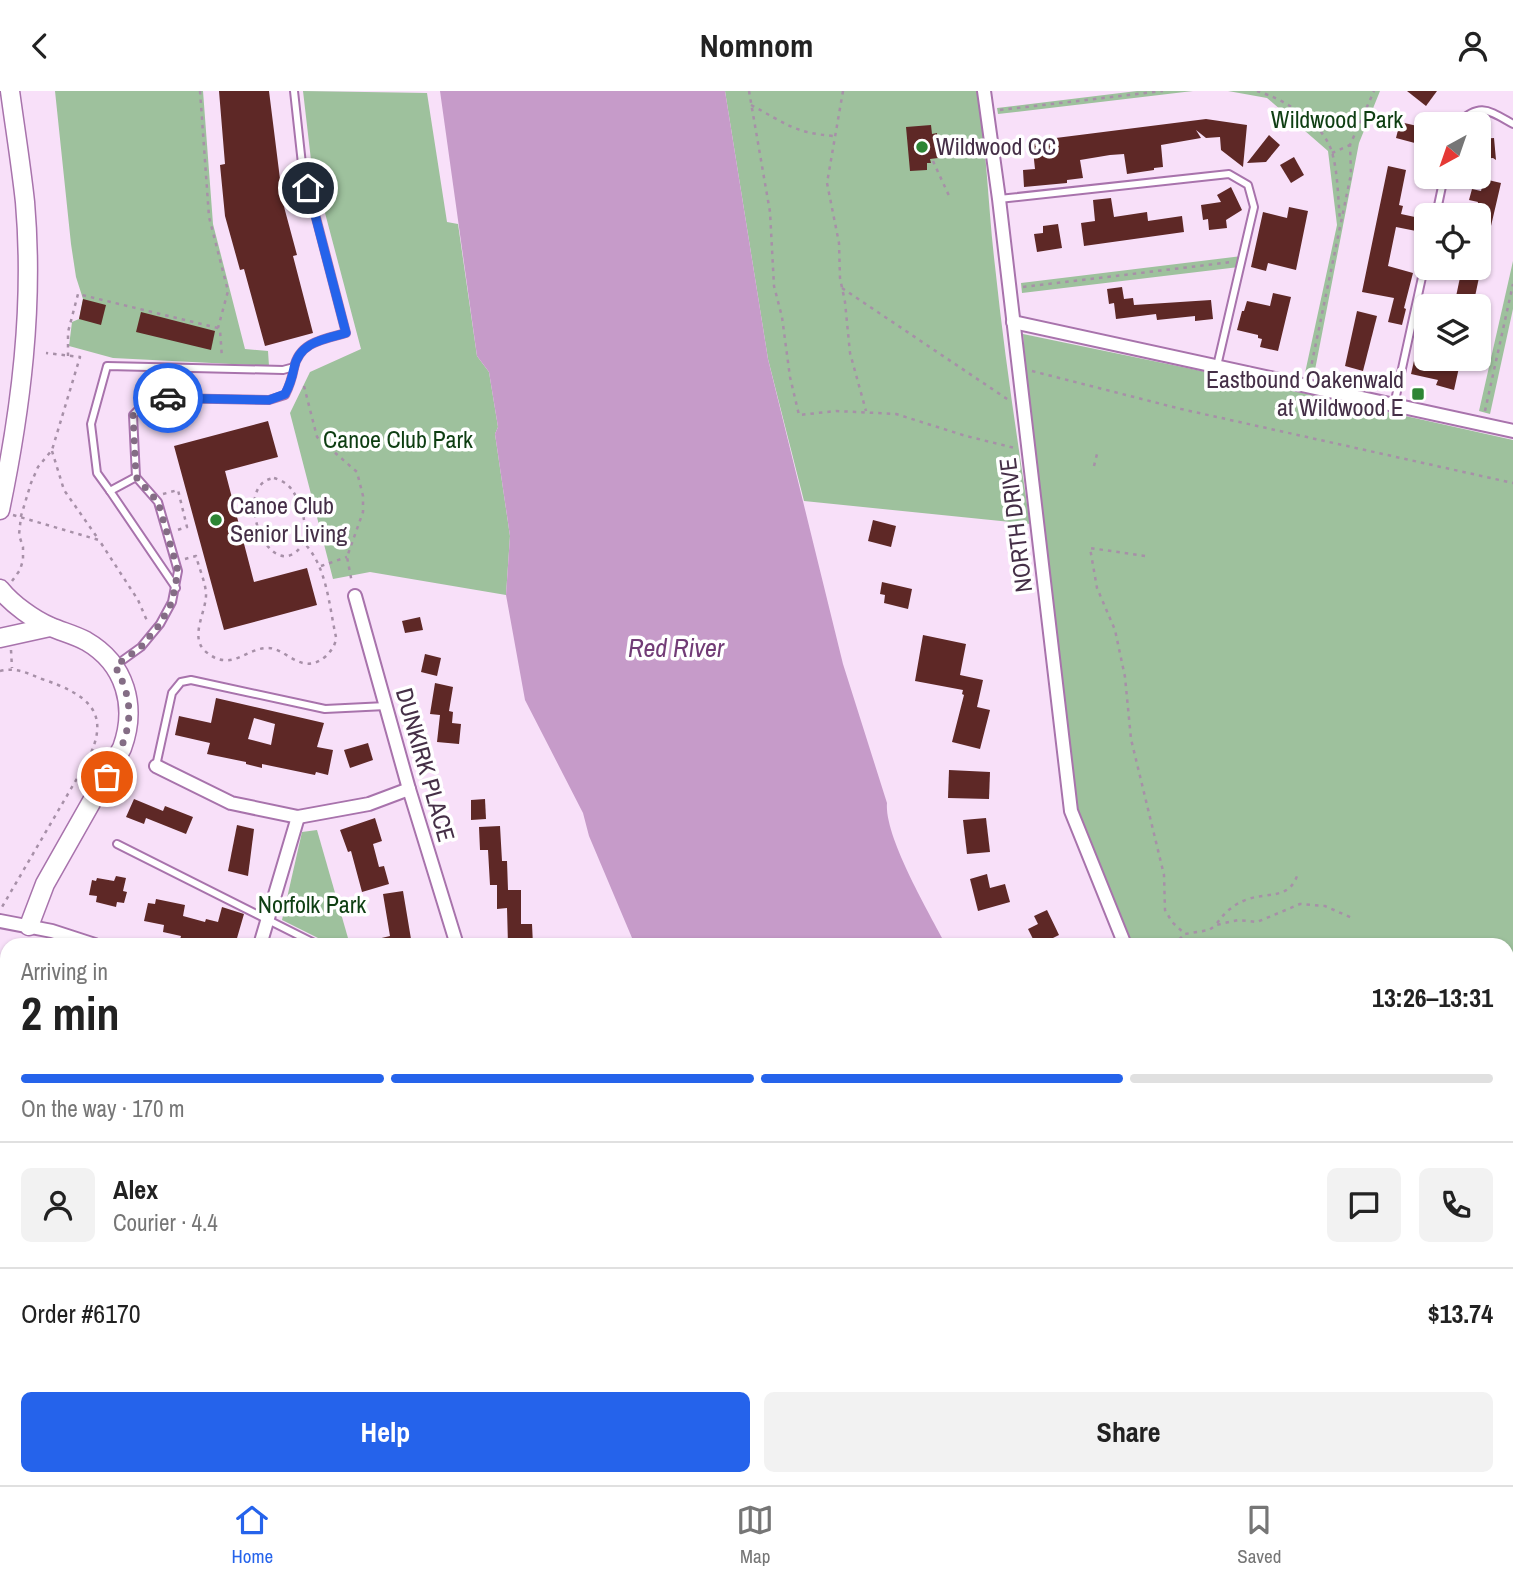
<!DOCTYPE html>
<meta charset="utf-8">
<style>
:root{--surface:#fff;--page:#f2f2f2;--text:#222;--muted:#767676;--line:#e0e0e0;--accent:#2563eb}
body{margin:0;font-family:"Archivo Narrow",sans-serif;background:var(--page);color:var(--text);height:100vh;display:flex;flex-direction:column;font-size:26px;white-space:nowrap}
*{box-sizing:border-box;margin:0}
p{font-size:23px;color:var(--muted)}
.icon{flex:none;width:38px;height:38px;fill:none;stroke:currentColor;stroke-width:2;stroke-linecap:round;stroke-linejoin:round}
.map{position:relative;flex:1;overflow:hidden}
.sheet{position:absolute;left:0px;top:847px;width:1514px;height:548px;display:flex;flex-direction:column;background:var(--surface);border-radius:21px 21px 0 0;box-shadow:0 2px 5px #0004}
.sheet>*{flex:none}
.needle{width:46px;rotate:220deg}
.controls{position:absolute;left:1414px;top:21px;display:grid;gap:14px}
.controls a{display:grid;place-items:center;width:77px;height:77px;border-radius:10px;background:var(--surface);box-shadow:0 2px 5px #0004;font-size:35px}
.pin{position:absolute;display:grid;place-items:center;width:60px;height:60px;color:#fff;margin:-30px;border:4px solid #fff;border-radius:50%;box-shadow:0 2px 7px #0007}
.courier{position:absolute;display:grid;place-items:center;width:70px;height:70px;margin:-35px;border:5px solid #2563eb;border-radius:50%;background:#fff;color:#222;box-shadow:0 2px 9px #0007}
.summary em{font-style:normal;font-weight:700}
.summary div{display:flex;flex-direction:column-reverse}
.summary{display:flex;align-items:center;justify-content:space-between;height:119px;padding:0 21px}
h1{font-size:46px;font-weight:700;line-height:52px}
.bar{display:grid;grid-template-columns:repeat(4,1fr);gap:10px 7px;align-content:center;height:84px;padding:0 21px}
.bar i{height:9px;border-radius:5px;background:var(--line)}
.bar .selected{background:var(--accent)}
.bar p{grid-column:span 4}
.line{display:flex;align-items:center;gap:18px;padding:0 21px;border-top:2px solid var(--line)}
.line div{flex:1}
.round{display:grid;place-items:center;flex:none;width:74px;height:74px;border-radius:10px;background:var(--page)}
.button{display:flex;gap:14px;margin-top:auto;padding:14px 21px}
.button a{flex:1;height:80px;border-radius:10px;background:var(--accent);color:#fff;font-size:28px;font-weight:700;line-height:80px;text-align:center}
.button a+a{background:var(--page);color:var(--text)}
header{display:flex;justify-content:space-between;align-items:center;height:91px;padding:0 21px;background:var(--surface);font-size:32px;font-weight:700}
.tab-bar{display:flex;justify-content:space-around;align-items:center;height:98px;border-top:2px solid var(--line);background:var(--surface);font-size:19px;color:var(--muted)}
.tab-bar a{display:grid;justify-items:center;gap:4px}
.tab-bar .selected{color:var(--accent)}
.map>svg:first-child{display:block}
</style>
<header><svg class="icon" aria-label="back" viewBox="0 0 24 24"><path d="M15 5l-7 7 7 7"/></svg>Nomnom<svg class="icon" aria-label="person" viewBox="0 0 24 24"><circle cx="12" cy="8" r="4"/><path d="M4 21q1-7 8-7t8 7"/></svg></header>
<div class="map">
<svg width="1513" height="1394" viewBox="0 0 1513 1394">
<rect width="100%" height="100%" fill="#f8e0f9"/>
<g fill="#9ec19d">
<polygon points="55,0 203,0 213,133 245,258 268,260 269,275 113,267 69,255 72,231 79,228 83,208 76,186 71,153"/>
<polygon points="303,0 427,2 447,131 458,133 477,265 489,281 498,336 495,343 510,445 506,504 370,481 333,488 290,322 310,281 361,258 311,69"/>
<path d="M725 0H977C987 58 988 116 995 175 1004 261 1017 347 1030 433L804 410 768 268Z"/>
<polygon points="1137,0 1193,0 998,23 997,17"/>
<polygon points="1228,0 1380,0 1359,52 1314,284 1305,282 1337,134 1328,60 1267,7"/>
<polygon points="1242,165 1239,176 1022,202 1021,192"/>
<polygon points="1513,170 1513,218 1490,323 1479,320"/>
<polygon points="1023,243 1240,288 1513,349 1513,1259 1507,1258 1507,854 1125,854 1071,720 1037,434"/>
<polygon points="317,739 350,854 332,854 282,829 302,741"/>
<polygon points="0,1312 7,1316 7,1388 135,1388 146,1394 0,1394"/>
</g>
<g fill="#c69bc9">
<path d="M440 0H725L768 268 843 573 887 712C884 745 929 822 946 854H635L589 745 583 722 525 609 506 504 510 445 495 343 498 336 489 281 477 265Z"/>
<polygon points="0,1011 7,1014 7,1316 0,1312"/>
<polygon points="1507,1258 1513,1260 1513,1394 1097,1394 1087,1388 1507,1388"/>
<polygon points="135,1388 650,1388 657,1394 146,1394"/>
</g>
<g fill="#5e2826" fill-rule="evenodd">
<polygon points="219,0 269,0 283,112 297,164 293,165 313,242 265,255 244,178 240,179 225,125 220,74 225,73"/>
<polygon points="1407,0 1437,0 1426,15"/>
<polygon points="1206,28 1247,34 1243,76 1221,59 1220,46 1206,47 1196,39 1201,47 1161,54 1163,76 1154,77 1154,79 1127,83 1124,63 1110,64 1080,69 1083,87 1067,89 1067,92 1024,96 1023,79 1035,78 1032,50"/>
<polygon points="1400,31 1426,37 1426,55 1396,47"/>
<polygon points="931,34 932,43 937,42 938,67 930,68 931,72 927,72 927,79 910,80 906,36"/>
<polygon points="1269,44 1280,54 1275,60 1266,71 1247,72"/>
<polygon points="1494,47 1496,69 1493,67 1479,68 1479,48"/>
<polygon points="1294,66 1304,84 1291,92 1280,74"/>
<polygon points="1388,75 1406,79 1399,114 1403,115 1401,123 1424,128 1421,141 1396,136 1388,175 1413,182 1404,217 1406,218 1402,234 1388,231 1394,207 1362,201"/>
<polygon points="1484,88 1501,92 1484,165 1479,164 1479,124 1475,124 1478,111 1469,109 1472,98 1481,100"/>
<polygon points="1231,96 1242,119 1226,129 1227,137 1209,139 1208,128 1203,129 1201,114 1221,111 1217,104"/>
<polygon points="1111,107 1114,126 1147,121 1148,130 1182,125 1184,141 1084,155 1081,132 1095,130 1093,109"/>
<polygon points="1289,116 1308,120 1296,179 1268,172 1266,180 1251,176 1263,121 1287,127"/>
<polygon points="1058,133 1062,157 1037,161 1034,143 1043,142 1043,135"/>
<polygon points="1462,177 1481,177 1473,215 1454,215"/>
<polygon points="1122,196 1124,208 1133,207 1134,214 1211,209 1213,228 1195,230 1195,225 1157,229 1156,223 1116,228 1114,212 1109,213 1107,198"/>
<polygon points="1273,202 1291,206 1278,260 1260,256 1262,248 1258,247 1258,244 1237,239 1242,220 1244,220 1247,210 1270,215"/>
<polygon points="83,208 106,214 101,234 79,228"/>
<polygon points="1357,220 1377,225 1363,280 1345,275"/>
<polygon points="141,221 215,240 211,259 136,241"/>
<polygon points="1416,261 1426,264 1426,268 1442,268 1460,272 1454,299 1436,294 1438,289 1411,283"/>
<polygon points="268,330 278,366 225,380 254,491 307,477 317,514 224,539 174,355"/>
<polygon points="873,429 896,435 891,456 868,450"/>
<polygon points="882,491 912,498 908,518 884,512 885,504 880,503"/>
<polygon points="420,526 423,539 405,542 402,530"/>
<polygon points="923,544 966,553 960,584 983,589 977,616 990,619 980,658 952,651 964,604 962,603 963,599 915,590"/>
<polygon points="425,563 441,567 437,585 421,581"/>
<polygon points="435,592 453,596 449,620 453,621 452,632 461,633 459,653 437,651 440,624 430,623"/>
<path d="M216 607 324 632 317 656 333 659 328 684 316 681 315 684 262 673V677L246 673V671L207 663 210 652 175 644 179 625 211 632ZM254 627 275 633 271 654 248 648Z"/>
<polygon points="368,652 373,669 350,677 344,659"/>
<polygon points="949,679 990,681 989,708 948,707"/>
<polygon points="134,708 163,720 165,715 193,726 186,743 146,727 144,733 126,726"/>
<polygon points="485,708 486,728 471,729 471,709"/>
<polygon points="375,727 382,750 373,753 379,776 384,775 389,793 362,801 351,760 348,761 340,739"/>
<polygon points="986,727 990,761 967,763 963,729"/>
<polygon points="237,734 254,738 248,785 228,780"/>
<polygon points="500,735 502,770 507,770 508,799 521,799 521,833 532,833 533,854 508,854 507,817 497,818 497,794 490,794 488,759 480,759 479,736"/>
<polygon points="987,783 990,797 1005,793 1010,811 978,820 970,788"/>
<polygon points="116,785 126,787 123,800 127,801 124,812 117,811 116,816 96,811 97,805 89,804 92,789 96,790 97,787 114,790"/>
<polygon points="403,800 412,854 370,854 369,850 390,845 383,803"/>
<polygon points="156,808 185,814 183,825 205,831 206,828 218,831 222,816 244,823 235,854 189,854 190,852 180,849 181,845 163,841 164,834 144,830 148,812 155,813"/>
<polygon points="1047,819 1059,844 1051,848 1054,854 1036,854 1028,838 1038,833 1034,825"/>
</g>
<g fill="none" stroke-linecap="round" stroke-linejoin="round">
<defs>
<g id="service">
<path d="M1457 33C1480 11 1488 19 1513 33"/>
<polyline points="999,108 1229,83 1248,94 1254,116 1217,275"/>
<polyline points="1436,124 1444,86"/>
<polyline points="1394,314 1426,168"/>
<polyline points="136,386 110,400 176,497"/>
<polyline points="110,400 97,382 91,333 107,275 283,279 294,276"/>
<path d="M116 574 141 556 160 533 172 511 178 480 158 411 136 386 133 324 146 311 167 307 269 309 285 304C290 294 292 287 294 277 299 251 324 248 346 242L302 73 294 0"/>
<polyline points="156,675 172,602 181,591 191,589 325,618 386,615"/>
<polyline points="117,753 318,854"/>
<polyline points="1507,1001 1513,1003"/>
</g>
<g id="minor">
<polyline points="984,0 999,108 1071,720 1125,854"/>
<polyline points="1013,231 1513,340"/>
<polyline points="355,505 409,698 457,854"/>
<polyline points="156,675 231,712 298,726 369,713 409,698"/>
<polyline points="0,830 52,840 95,854"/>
<polyline points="260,854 298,726"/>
<polyline points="865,1388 872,1394"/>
</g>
<g id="secondary">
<path d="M0 419C21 318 34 215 25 111 21 74 15 37 10 0"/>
<path d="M0 498C12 513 34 529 51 536 63 541 75 544 86 550 126 573 137 616 122 657L45 793 29 835"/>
<polyline points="0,547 50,536"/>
</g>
</defs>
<use href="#service" stroke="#a873ac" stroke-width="10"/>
<use href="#minor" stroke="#a873ac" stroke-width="16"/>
<use href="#secondary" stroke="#a873ac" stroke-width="21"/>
<g stroke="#a790a8" stroke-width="2.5" stroke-dasharray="3.5 5" stroke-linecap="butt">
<polyline points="200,0 209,126 228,200 218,237 220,239 222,267"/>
<polyline points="749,0 770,121 774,195 782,226 790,286 799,324 836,320 896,323 966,345 1015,357"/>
<polyline points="843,0 827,92 839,152 840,187 845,211 850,262 866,320"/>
<path d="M1257 0C1286 9 1326 33 1333 65 1338 85 1338 108 1340 129"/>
<path d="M751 14C785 32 794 42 834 45"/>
<polyline points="1000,19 1163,0"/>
<polyline points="1332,62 1350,54"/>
<polyline points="933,70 950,107"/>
<polyline points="1023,196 1232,171"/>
<polyline points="842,197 1010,310"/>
<polyline points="68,265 68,241 78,203 218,237"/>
<polyline points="1032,280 1181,318 1513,392"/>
<polyline points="1310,281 1351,83 1350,54 1374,0"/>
<polyline points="304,295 317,346 357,381 363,405 363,421 347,466 352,492"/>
<polyline points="1485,320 1513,193"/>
<polyline points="52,360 64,399 99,449"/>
<polyline points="1094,375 1097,363"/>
<path d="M274 387C281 389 288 393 292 399 303 414 314 451 293 463 262 480 234 392 274 387Z"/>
<polyline points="163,403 178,399 187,436 177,439"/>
<polyline points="13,424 99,449 138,509 148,532"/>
<polyline points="1145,465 1090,457 1097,497 1115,539 1125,586 1131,648 1164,784 1165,819 1172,831 1185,843 1209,839 1216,834 1238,829 1257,831 1300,813 1325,815 1352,827"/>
<path d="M185 468 196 465C199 477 205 490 206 502 207 520 189 545 205 560 230 582 245 558 266 557 286 555 301 587 326 565 332 559 336 553 336 546 329 515 327 474 303 451"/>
<polyline points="321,475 347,466"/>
<polyline points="12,490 20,479 23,469 23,456 19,444 21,425 31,392 38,376 52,359 80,266 46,262"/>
<polyline points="11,559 12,577"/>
<path d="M0 580C16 576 27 582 42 588 89 604 113 622 86 672L2 816"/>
<path d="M1217 832C1225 821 1234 813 1248 808 1269 801 1290 809 1298 782"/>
<polyline points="1173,854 1185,843"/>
<polyline points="1507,1181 1513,1184"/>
<polyline points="1507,1226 1513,1228"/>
<polyline points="0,1339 7,1345"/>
<polyline points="69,1388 77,1394"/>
<polyline points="103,1388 112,1394"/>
</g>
<use href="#service" stroke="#fff" stroke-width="6"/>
<use href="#minor" stroke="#fff" stroke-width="12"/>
<use href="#secondary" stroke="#fff" stroke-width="18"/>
</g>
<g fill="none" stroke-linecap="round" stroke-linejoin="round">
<path stroke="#846d85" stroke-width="7" stroke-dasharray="0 12.6" d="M107 686C129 644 139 619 115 575L141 556 160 533 172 511 178 480 158 411 136 386 133 324 146 311 168 307"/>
<path stroke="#2563eb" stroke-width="9" d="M168 307 269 309 285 303C290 294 292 287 294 277 299 251 324 248 346 242L308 97"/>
</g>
<g fill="#2d8534" stroke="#fff" stroke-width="2.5">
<circle cx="922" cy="56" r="7"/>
<rect x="1411" y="296" width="14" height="14" rx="3.5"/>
<circle cx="216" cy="429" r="7"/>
</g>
<g text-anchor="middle" stroke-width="7" stroke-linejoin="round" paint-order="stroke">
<g font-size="24" fill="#0e3e12" stroke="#fff">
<text x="1337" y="37">Wildwood Park</text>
<text x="398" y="357">Canoe Club Park</text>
<text x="312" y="822">Norfolk Park</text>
</g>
<g font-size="24" fill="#452f47" stroke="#fff" text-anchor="start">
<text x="936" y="64">Wildwood CC</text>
<text x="1404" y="297" text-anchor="end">Eastbound Oakenwald<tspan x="1404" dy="28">at Wildwood E</tspan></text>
<text x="230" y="423">Canoe Club<tspan x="230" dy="28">Senior Living</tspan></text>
</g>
<g font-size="24" fill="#452f47" stroke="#fff">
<text transform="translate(1016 434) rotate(-97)" y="8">NORTH DRIVE</text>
<text transform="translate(425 674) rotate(74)" y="8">DUNKIRK PLACE</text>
</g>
<g font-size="26" font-style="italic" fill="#723c76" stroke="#fff">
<text x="676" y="566">Red River</text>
</g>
</g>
</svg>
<div class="controls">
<a><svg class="needle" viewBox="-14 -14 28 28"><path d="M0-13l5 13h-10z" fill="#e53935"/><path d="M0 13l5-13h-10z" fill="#767676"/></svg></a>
<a><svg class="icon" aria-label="locate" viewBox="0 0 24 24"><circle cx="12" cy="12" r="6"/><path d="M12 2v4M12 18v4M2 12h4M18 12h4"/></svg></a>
<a><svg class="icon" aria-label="layers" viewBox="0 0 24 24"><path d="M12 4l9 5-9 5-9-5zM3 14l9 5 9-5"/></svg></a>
</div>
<div class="pin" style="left:107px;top:686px;background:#ea580c"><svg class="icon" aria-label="bag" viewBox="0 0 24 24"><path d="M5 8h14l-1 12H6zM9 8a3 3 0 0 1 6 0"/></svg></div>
<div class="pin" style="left:308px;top:97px;background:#1f2937"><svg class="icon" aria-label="home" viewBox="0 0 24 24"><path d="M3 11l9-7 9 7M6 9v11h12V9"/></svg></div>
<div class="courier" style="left:168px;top:307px"><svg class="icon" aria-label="car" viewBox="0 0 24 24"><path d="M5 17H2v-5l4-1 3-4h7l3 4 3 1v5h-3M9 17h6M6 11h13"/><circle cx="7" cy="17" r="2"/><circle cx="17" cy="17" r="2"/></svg></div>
<section class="sheet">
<div class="summary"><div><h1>2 min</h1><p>Arriving in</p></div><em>13:26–13:31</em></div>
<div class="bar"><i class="selected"></i><i class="selected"></i><i class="selected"></i><i></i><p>On the way · 170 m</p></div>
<div class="line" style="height:126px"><a class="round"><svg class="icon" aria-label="person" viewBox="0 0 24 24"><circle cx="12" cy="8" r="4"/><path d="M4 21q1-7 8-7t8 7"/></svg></a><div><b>Alex</b><p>Courier · 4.4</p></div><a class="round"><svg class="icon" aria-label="chat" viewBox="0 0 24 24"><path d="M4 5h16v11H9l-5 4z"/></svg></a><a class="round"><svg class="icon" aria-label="phone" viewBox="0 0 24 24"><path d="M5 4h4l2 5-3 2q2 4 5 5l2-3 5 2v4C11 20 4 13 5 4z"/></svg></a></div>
<div class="line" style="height:91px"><div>Order #6170</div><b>$13.74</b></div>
<div class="button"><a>Help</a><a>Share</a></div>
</section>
</div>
<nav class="tab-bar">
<a class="selected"><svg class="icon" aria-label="home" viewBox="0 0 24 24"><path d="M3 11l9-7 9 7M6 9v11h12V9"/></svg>Home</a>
<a><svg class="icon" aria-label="map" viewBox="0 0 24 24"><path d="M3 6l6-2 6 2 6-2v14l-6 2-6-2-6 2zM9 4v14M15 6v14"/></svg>Map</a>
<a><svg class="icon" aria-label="saved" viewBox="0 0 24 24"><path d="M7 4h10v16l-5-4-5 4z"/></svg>Saved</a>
</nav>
